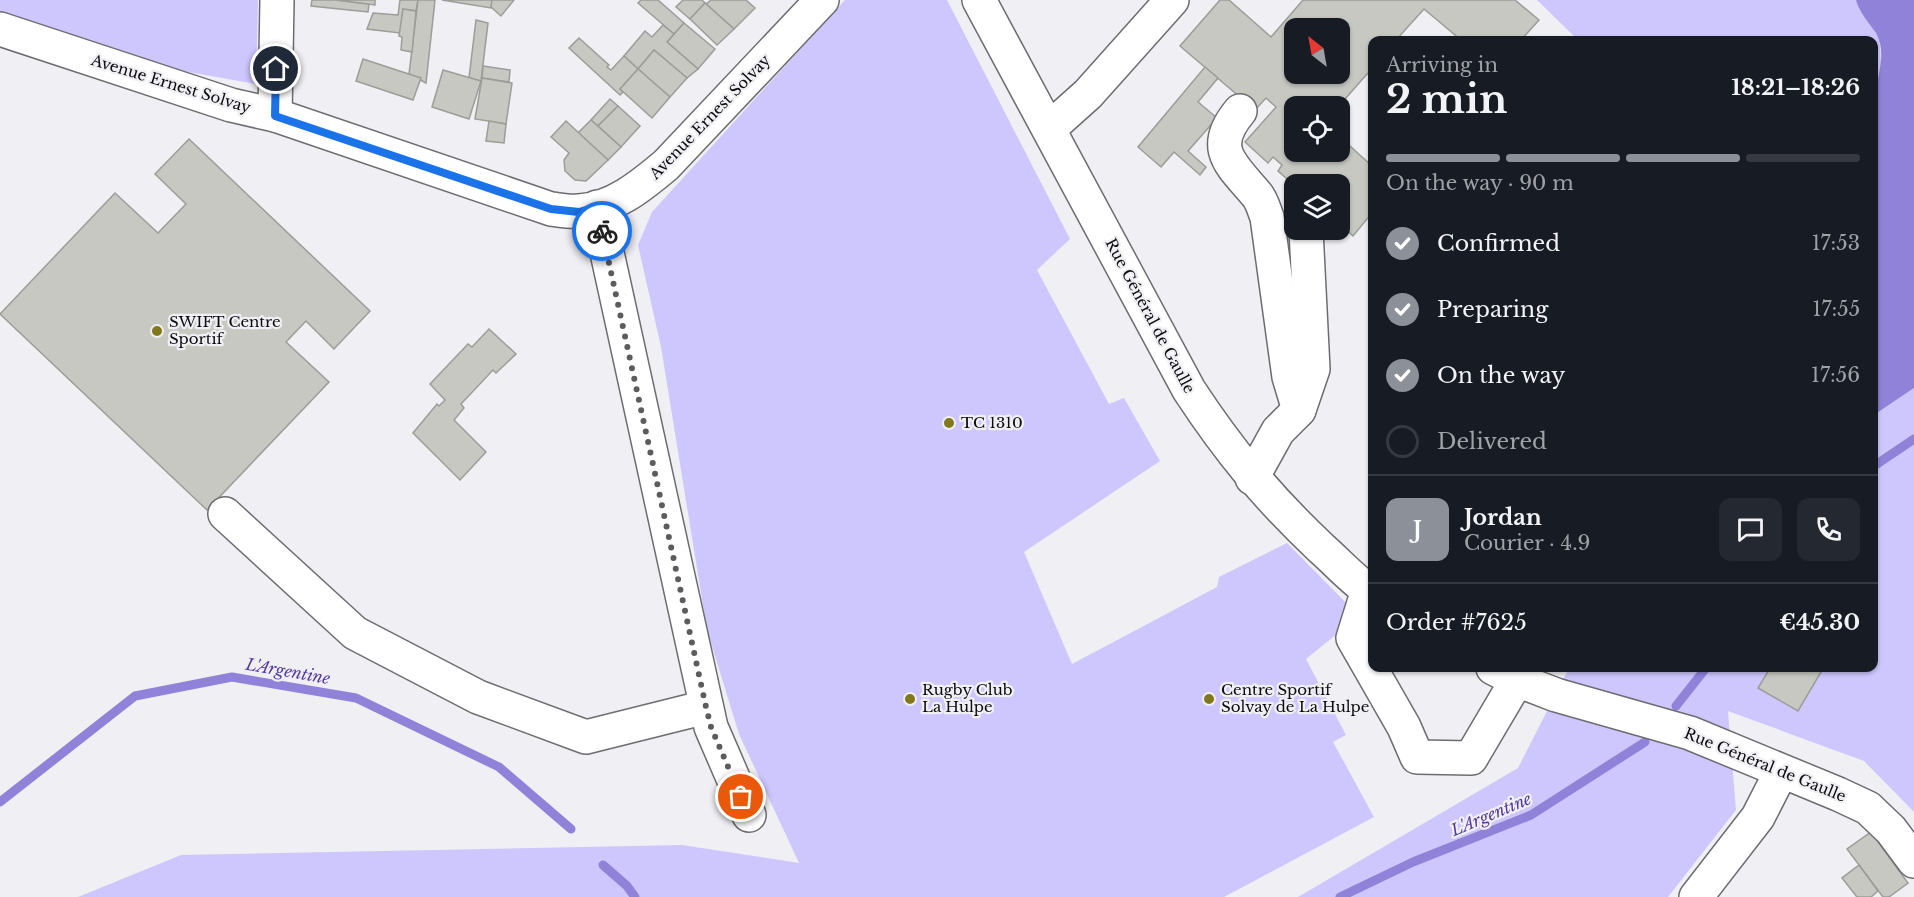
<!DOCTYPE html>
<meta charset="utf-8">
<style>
:root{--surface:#171b24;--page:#242831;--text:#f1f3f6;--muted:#9ea1a6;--line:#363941;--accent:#8c9099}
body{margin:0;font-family:"Libre Baskerville",serif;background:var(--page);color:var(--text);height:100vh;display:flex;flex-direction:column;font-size:22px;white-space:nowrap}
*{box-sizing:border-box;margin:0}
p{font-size:20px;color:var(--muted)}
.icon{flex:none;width:33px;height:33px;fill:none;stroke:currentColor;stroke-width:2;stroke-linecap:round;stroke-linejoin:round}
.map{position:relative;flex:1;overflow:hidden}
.sheet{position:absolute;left:1368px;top:36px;width:510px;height:636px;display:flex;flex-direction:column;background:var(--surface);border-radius:12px;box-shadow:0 2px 4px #0004}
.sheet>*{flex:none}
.needle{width:39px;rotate:329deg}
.controls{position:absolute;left:1284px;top:18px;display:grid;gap:12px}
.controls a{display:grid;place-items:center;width:66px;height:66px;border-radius:12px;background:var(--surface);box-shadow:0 2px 4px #0004;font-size:30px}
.pin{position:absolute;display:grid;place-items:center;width:51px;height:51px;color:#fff;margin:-26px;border:3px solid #fff;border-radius:50%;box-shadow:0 2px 6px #0007}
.courier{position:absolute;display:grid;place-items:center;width:60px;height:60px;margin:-30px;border:4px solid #1a73e8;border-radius:50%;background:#fff;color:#222;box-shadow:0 2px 8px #0007}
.summary em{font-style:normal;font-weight:800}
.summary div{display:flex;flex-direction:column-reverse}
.summary{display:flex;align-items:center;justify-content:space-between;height:102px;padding:0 18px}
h1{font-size:39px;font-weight:800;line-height:45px}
.bar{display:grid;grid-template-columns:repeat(4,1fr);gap:9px 6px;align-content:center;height:72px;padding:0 18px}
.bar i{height:8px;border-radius:4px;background:var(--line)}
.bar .on{background:var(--accent)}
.bar p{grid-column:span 4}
.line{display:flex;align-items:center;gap:15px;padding:0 18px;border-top:2px solid var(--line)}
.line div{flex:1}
.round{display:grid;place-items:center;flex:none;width:63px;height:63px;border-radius:12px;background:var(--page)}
ol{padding:0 18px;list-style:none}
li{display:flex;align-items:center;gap:18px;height:66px}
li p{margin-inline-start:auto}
li .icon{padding:6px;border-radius:50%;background:var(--accent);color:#fff;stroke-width:4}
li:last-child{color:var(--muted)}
li i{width:33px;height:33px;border:3px solid var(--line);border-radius:50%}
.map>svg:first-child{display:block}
</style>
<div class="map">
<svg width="1914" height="897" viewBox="0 0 1914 897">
<rect width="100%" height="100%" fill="#f0eff4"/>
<g fill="#cec7fe">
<polygon points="0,0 258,0 256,84 132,62 0,18"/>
<polygon points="845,0 947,0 1070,239 1037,270 1109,404 1124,398 1160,461 1024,552 1072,664 1217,587 1219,577 1287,543 1359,616 1306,659 1346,735 1333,742 1374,817 1224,897 78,897 181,855 682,845 799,863 739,734 707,630 661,347 638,245 652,212"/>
<polygon points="1537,0 1856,0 1880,40 1881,65 1874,95 1874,40 1578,40"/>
<polygon points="1914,388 1914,812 1864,761 1728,711 1736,810 1668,897 1298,897 1518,768 1569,668 1874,668 1874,415"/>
</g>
<path fill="#9082d9" d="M1856 0H1914V388L1874 415V95C1878 76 1887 52 1876 33 1869 23 1859 12 1856 0Z"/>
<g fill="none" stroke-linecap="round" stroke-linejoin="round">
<g stroke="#9082d9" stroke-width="9">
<polyline points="1874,466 1914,439"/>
<polyline points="1676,706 1706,668"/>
<polyline points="0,802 135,696 232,677 356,698 499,767 571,829"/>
<polyline points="603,865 627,886 635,897"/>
<polyline points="1340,897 1413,862 1531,815 1645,742"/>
</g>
</g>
<g fill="#c8c8c3" stroke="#9c9c98" stroke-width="1.5" fill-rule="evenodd">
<polygon points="312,0 336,0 369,4 368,12 311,6"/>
<polygon points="337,0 375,0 375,5"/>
<polygon points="400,0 418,0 416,11 403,9 400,33 367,29 373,13 398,15"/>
<polygon points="418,0 435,0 426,83 409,74"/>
<polygon points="442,0 492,0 491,8"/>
<polygon points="492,0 514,0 501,16 491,7"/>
<polygon points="641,0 658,0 684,23 674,34 638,3"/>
<polygon points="683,0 702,0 705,3 690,19 676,7"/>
<polygon points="711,0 746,0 755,8 734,29 706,4"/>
<path d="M1220 0H1229L1271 37 1303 0H1515L1539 20 1521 40H1461L1424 9 1396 40H1372V72L1367 74 1339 106H1294V152H1340V137L1372 166V213L1353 236 1340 224V184L1294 185 1278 171 1282 165 1273 157 1268 163 1245 142 1276 107 1266 98 1255 110 1180 46ZM1294 28H1340V74H1294Z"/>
<polygon points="705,3 734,29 717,45 690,19"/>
<polygon points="403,9 416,11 412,52 401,50 402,37 399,36"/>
<polygon points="476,20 488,23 481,81 469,78"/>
<polygon points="684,23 715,49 698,69 667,42"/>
<polygon points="663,25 674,34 667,42 698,69 687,78 654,50 638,69 624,56 645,31 652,37"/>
<polygon points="579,38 609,65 607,67 611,70 624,56 638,69 620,89 623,92 620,95 569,48"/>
<polygon points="654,50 687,78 670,97 638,69"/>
<polygon points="363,59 421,78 413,100 356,81"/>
<polygon points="483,66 510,70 509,82 482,78"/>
<polygon points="1205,67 1218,78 1198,102 1217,118 1188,151 1206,167 1200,175 1174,152 1161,167 1138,147"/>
<polygon points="638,69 670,97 652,118 620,89"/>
<polygon points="443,70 481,81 469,119 432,107"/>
<polygon points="482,78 512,83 506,124 475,119"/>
<polygon points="610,99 618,106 598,126 591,120"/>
<polygon points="618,106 640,126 621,147 598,126"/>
<polygon points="591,120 621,147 608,160 578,133"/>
<polygon points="489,121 506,124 504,143 486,141"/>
<polygon points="566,121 608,160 586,181 575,180 565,171 564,160 569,153 551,137"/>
<polygon points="189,139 370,311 334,349 306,321 286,342 329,382 207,510 0,314 115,193 158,233 186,204 155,174"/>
<polygon points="489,329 516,354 496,373 493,370 461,404 464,408 454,420 486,452 460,480 413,433 437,404 439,406 445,400 430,384 468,344 472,347"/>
<polygon points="1770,668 1813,668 1821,672 1798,711 1758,688"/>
<polygon points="1871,832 1908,883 1889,897 1883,897 1847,849"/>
<polygon points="1859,865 1878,891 1871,897 1857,897 1842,878"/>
</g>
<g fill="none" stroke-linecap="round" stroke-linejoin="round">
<defs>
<g id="minor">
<path d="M979 0 1189 390C1229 451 1267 497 1321 548 1338 563 1354 581 1372 593"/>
<path d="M0 29 231 105 275 115 551 209C560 210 570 212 579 211 613 209 641 186 666 165L822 0"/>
<path d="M1240 111C1208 149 1232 165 1257 195 1262 201 1264 210 1267 217L1289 377 1299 410"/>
<polyline points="275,115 277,0"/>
<polyline points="1050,128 1088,94 1172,0"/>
<polyline points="597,207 711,727 749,815"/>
<polyline points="1252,478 1278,431 1299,410 1313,369 1306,230"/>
<polyline points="225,514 355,633 478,697 586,737 706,707"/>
<polyline points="1368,590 1353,638 1404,727 1417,757 1471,758 1517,680"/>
<polyline points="1493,668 1517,680 1556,695 1690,733 1838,794 1868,808 1891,830 1914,861"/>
<polyline points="1696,897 1758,817 1781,772"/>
</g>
</defs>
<use href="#minor" stroke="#6d6c70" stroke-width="36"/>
<use href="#minor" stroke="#fff" stroke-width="33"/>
</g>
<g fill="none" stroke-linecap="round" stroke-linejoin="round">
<polyline stroke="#5c5b5e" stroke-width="6" stroke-dasharray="0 10.8" points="602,231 706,707 711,727 741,797"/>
<polyline stroke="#1a73e8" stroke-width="8" points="276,69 275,116 551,209 579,212 597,207 602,231"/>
</g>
<g fill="#81781c" stroke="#f0eff4" stroke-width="2">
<circle cx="157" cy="331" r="6"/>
<circle cx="949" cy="423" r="6"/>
<circle cx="910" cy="699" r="6"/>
<circle cx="1209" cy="699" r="6"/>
</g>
<g text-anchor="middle" stroke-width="4.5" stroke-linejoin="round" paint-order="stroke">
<g font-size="15" fill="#0c0b0d" stroke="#f0eff4">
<text transform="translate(171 84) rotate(17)" y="5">Avenue Ernest Solvay</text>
<text transform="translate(710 117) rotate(-46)" y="5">Avenue Ernest Solvay</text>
<text transform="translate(1150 316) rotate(62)" y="5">Rue Général de Gaulle</text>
<text transform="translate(1765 765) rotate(22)" y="5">Rue Général de Gaulle</text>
</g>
<g font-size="15" fill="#0c0b0d" stroke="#f0eff4" text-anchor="start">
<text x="169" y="327">SWIFT Centre<tspan x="169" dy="17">Sportif</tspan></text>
<text x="961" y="428">TC 1310</text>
<text x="922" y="695">Rugby Club<tspan x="922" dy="17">La Hulpe</tspan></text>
<text x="1221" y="695">Centre Sportif<tspan x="1221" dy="17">Solvay de La Hulpe</tspan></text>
</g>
<g font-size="16" font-style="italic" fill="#52389d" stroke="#f0eff4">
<text transform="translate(288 671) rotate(10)" y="6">L'Argentine</text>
<text transform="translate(1491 814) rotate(-23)" y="6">L'Argentine</text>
</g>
</g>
</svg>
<div class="controls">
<a><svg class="needle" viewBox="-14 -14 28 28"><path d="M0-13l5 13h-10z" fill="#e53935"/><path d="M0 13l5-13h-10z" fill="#9ea1a6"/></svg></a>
<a><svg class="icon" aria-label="locate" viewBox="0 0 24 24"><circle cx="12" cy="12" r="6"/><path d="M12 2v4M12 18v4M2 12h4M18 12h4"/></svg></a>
<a><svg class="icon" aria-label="layers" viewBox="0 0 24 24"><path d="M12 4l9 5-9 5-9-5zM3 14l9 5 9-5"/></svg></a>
</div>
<div class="pin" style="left:741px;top:797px;background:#ea580c"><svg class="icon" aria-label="bag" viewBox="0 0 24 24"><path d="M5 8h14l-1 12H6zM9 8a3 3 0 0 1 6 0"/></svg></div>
<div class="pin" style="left:276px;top:69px;background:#1f2937"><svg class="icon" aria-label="home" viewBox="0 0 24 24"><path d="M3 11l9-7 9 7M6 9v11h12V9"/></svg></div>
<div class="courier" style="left:602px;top:231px"><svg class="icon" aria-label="bike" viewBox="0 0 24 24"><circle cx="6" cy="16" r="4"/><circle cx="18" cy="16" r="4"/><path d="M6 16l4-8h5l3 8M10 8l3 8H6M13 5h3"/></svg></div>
<section class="sheet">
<div class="summary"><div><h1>2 min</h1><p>Arriving in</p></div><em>18:21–18:26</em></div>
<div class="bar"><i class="on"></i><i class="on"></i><i class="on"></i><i></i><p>On the way · 90 m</p></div>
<ol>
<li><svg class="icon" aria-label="check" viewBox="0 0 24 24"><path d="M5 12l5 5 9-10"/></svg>Confirmed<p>17:53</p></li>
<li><svg class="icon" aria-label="check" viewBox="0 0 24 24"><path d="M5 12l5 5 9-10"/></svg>Preparing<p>17:55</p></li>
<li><svg class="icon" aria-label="check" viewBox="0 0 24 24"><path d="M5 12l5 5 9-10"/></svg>On the way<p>17:56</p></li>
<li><i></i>Delivered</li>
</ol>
<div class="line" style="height:108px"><b class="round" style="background:var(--accent);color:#fff">J</b><div><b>Jordan</b><p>Courier · 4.9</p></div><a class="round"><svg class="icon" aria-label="chat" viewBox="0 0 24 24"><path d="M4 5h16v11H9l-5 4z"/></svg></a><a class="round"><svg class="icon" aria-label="phone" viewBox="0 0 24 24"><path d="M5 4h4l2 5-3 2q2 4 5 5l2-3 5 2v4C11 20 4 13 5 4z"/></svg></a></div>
<div class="line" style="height:78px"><div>Order #7625</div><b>€45.30</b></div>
</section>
</div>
